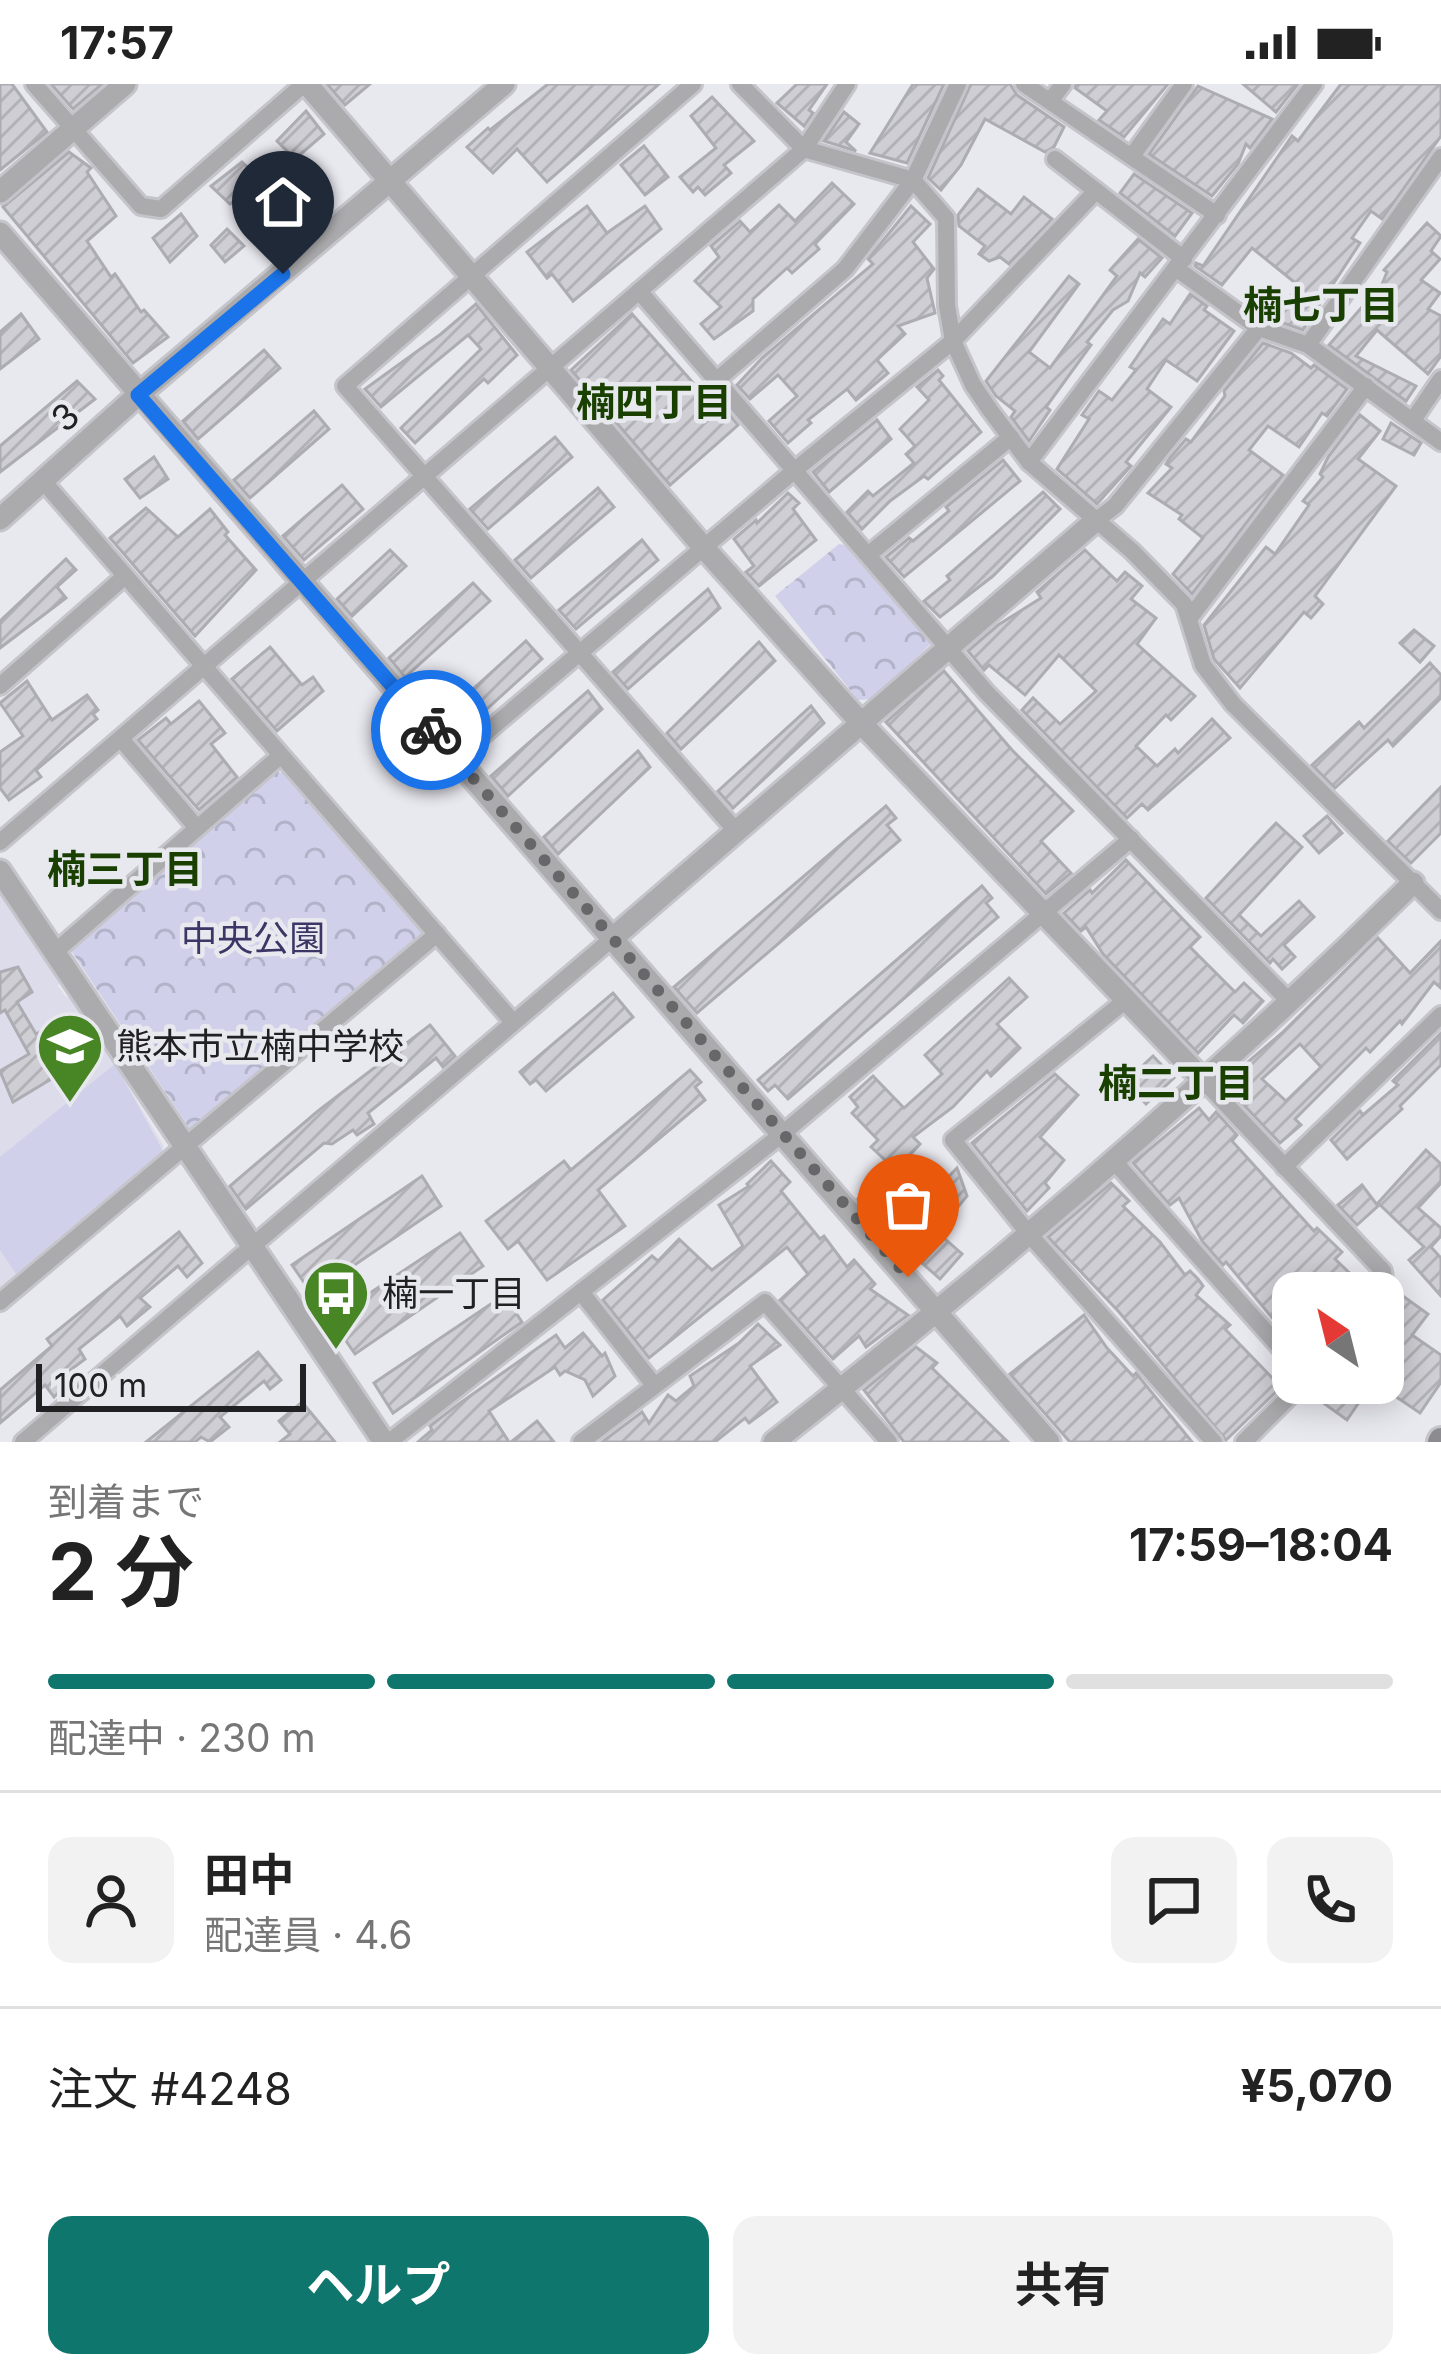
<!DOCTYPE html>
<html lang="ja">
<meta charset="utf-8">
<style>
:root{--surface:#fff;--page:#f2f2f2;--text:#222;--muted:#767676;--line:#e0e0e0;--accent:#0f766e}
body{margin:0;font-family:Inter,"Noto Sans JP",sans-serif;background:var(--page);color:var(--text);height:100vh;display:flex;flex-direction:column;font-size:45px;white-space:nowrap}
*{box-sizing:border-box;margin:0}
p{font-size:39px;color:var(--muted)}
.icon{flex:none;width:66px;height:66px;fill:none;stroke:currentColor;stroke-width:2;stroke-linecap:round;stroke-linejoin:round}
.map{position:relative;height:1358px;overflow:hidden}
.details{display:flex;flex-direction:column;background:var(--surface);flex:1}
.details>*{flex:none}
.needle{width:78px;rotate:325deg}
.tools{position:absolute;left:1272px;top:1188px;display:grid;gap:24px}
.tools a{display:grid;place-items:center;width:132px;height:132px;border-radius:24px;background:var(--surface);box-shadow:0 6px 30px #0003;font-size:60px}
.scale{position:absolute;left:36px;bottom:30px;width:270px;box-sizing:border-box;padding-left:12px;border:6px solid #212123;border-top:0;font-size:33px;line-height:42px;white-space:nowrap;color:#212123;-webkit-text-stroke:9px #e8e8ef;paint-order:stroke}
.pin{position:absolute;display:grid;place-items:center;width:102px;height:102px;color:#fff;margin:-123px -51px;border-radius:50% 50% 50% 0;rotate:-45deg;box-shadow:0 0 12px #0007}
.pin .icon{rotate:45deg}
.courier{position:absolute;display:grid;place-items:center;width:120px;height:120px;margin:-60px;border:9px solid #1a73e8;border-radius:50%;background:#fff;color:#222;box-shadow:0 3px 15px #0007}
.head em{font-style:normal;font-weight:700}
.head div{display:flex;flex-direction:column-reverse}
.head{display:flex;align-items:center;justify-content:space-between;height:204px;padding:0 48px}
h1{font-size:78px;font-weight:700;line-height:90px}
.bar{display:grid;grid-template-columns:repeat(4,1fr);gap:18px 12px;align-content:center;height:144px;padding:0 48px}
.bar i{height:15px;border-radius:9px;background:var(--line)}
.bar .current{background:var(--accent)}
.bar p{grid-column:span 4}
.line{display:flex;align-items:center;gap:30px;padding:0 48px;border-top:3px solid var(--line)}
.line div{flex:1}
.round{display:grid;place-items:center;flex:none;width:126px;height:126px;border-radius:24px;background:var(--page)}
.button{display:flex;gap:24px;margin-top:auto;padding:24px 48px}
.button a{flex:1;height:138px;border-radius:24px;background:var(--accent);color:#fff;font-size:48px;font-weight:700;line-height:138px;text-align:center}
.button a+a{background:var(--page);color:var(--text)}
.status{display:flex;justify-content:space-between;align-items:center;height:84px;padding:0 60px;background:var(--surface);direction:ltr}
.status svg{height:33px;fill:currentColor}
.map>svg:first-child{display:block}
</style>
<div class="status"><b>17:57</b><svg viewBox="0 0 49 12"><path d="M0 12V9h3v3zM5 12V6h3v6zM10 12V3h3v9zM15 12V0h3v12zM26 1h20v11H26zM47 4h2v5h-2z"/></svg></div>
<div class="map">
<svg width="1441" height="1358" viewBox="0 0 1441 1358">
<defs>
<pattern id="park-crowns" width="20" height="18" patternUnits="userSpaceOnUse" patternTransform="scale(3)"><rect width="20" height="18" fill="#d0d0ea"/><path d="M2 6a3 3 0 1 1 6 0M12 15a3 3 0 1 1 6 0" fill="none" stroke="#b2b2c8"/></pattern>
<pattern id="building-hatch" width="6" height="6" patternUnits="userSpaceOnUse" patternTransform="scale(3)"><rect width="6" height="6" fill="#ceced4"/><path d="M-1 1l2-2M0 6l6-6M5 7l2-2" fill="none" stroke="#b1b1b6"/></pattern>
</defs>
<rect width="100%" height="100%" fill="#e8e8ef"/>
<polygon fill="#dcdcea" points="0,809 61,895 58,902 66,913 75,912 164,1063 0,1204"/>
<g fill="url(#park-crowns)">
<polygon points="839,460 857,463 930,551 931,560 872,615 858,616 775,512"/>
<polygon points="277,688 285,689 415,837 422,847 421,855 201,1044 190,1045 70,865"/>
</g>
<polygon fill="#d0d0ea" points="115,980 163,1067 16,1190 0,1166 0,1073"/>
<g fill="url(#building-hatch)" stroke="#acacb2" stroke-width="3" fill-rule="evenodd">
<polygon points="0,0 12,0 47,48 0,86"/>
<polygon points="51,0 102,0 73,25"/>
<polygon points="327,0 370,0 345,21"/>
<polygon points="548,0 659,0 547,98 517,65 493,89 467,63 488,44 490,46"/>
<polygon points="797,0 827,0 809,26 813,29 804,42 777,19"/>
<polygon points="913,0 944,0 907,79 870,69"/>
<polygon points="971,0 1010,0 1017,11 1064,43 1054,63 1045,68 985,35 961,81 941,106 928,94"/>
<polygon points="1076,0 1168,0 1124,53 1099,36 1107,27 1075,4"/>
<polygon points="1243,0 1298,0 1276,28"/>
<polygon points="1341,0 1441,0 1441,52 1382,135 1371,127 1352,154 1360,159 1303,246 1274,236 1298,201 1252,164 1222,201 1195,182 1196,179 1203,182 1292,52 1298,57"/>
<polygon points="1198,2 1272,35 1250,64 1246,60 1238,80 1212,112 1149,70"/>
<polygon points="712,13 754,57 724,81 731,89 705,111 698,103 693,108 680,93 716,64 691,32"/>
<polygon points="306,27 324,50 295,75 277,57"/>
<polygon points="844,28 859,40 846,58 856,67 824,57"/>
<polygon points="644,62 668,93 645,111 621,81"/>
<polygon points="69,68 91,84 87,88 116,132 87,157 111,193 115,190 141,228 144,226 168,253 133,279 3,123"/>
<polygon points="242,78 262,97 230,120 211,102"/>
<polygon points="1134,90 1192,129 1175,152 1120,109"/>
<polygon points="832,99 854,120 815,160 819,165 792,189 787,184 753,215 753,227 714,255 701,240 721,223 695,197 719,173 711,162 740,137 750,148 779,121 795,137"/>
<polygon points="978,105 1011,130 1024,113 1052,135 1009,180 1000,173 989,177 979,170 985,162 959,142 958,131"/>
<polygon points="587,122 607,149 645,122 661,145 573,217 552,190 547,194 527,168"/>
<polygon points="911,122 930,140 913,158 934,185 927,194 935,229 898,242 905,250 877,276 888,289 856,316 847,305 808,336 811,339 788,359 769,337 797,312 778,291 750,315 737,301 762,274 873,180 868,175"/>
<polygon points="181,130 197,152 170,178 153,154"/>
<polygon points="1427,139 1441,152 1431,167 1440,175 1421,196 1440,209 1428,225 1441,232 1441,272 1428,290 1377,246 1356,272 1416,302 1406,317 1329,261 1382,200 1387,188 1384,186"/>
<polygon points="227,145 244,162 225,178 211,161"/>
<polygon points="1138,155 1162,174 1145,193 1140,189 1128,217 1113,226 1087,258 1091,261 1046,323 1050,326 1029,357 1011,333 1015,327 996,312 986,297 1069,192 1079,200 1029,268 1050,284 1117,192 1110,186"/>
<polygon points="1190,210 1207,222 1204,226 1234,247 1197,297 1166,276 1147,305 1171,323 1126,378 1131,382 1097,420 1057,385 1089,335 1082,331 1099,307 1112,316 1136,286 1130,283 1163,235 1170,240"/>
<polygon points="476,220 517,271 488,299 484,295 415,359 401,344 481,265 468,251 381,323 365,305 441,250"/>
<polygon points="21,230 39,255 0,285 0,248"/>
<polygon points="632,230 719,328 724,324 738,341 670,401 571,286"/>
<polygon points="1263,259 1291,269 1311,284 1314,281 1347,305 1327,332 1322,329 1299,363 1268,342 1249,366 1283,391 1192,510 1173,490 1203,454 1179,435 1182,431 1148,409 1172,384 1166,380 1169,375 1186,355 1191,358 1225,312 1224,307"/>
<polygon points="264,266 280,284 198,355 183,337"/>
<polygon points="938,286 943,292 939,296 981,348 928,395 924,392 890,417 862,445 847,428 868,407 873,412 914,379 906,370 915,362 900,345 929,316 917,303"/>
<polygon points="77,297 95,315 0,388 0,362"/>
<polygon points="314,327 329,345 250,414 234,396"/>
<polygon points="1360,331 1380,347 1358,375 1396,402 1315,512 1323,520 1311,534 1304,528 1240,604 1214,575 1204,541 1266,463 1275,470 1309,421 1303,417 1323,393 1320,390 1328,373"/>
<polygon points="877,336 891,355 829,408 813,388"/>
<polygon points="1391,339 1421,359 1414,371 1383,355"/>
<polygon points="555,353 572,373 488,445 470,425"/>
<polygon points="154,373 168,395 140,414 125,395"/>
<polygon points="1003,376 1020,397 904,493 886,473 909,454 913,457 949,427 946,423"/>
<polygon points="342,401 363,425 304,476 283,452"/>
<polygon points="598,404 614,423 531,494 515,476"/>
<polygon points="1043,408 1060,425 993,492 940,533 924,517 950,496 947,492"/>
<polygon points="788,409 799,419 793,425 816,456 759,502 746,488 754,482 734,455 756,436 757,439"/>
<polygon points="146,424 178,453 210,425 228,448 225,451 256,486 195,552 110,454"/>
<polygon points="642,456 658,476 576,545 559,526"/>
<polygon points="390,466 406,482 352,532 337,515"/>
<polygon points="1085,466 1117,497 1125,488 1142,502 1131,515 1156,534 1137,560 1195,612 1171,636 1166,631 1136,662 1157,682 1175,665 1178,669 1212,635 1230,654 1148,726 1142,720 1127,734 1022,626 1033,614 1060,640 1096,607 1059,571 1025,611 989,581 984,586 968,567 998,541 1041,514 1037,508"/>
<polygon points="66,475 76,486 57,503 66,514 0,564 0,537"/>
<polygon points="473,499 490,517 405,593 389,574"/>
<polygon points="708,505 720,524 628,605 613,588"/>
<polygon points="1414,546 1434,562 1420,578 1400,559"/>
<polygon points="526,557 542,575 457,652 441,634"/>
<polygon points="759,558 775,577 681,665 667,649"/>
<polygon points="270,563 302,601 313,593 323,607 277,647 232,595"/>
<polygon points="1430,579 1441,591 1441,614 1393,662 1388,656 1335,704 1312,681 1359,638 1364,644"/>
<polygon points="944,587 1012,666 1073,727 1041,757 1071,789 1046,810 886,638"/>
<polygon points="27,597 52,636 87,611 98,626 93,630 97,635 36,686 41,693 9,716 0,704 0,668 23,652 0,619"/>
<polygon points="588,607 602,625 508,712 491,692"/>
<polygon points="199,617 225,649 211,660 237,693 199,726 138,656 166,634 171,640"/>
<polygon points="811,622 824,639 733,724 718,707"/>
<polygon points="638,667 650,683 558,770 544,753"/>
<polygon points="1441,703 1441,749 1411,779 1388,757"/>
<polygon points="886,722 896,734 887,741 900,756 697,929 674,903"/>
<polygon points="1327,732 1342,749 1319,769 1304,752"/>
<polygon points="1276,739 1302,763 1239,831 1261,852 1299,817 1314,833 1284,861 1295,873 1282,885 1273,875 1270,879 1206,814"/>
<polygon points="1126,776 1200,853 1190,863 1235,908 1244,899 1263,917 1243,939 1234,931 1198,969 1103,870 1086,843 1081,847 1064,829 1090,806 1092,809"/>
<polygon points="982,802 992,814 986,819 998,833 788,1015 775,1001 768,1007 758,996"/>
<path d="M1378 854 1410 889 1441 857V904L1434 898 1402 940 1400 937 1370 968 1366 964 1295 1035 1301 1041 1280 1059 1223 999 1282 949ZM1300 960 1321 983 1286 1017 1262 995Z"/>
<polygon points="18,883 32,908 17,918 36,950 67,933 91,971 13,1018 0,987 29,970 5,926 0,929 0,888"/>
<polygon points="1009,894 1027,913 997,940 1020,964 991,992 987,987 953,1023 913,1053 920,1060 896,1086 871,1063 878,1056 852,1029 858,1023 850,1013 873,992 904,1024 942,990 925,971"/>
<polygon points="613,909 633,933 546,1007 536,996 530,1000 520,988"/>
<polygon points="430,941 455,972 443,983 436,974 368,1029 374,1040 357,1051 353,1046 332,1060 324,1059 246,1125 230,1102 318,1027"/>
<polygon points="1441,949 1441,981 1400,1022 1402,1025 1347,1075 1331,1056 1360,1027 1363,1031 1398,1001 1393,997"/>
<polygon points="1153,972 1174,994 1146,1020 1125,998"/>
<polygon points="690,986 701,998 695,1003 705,1016 598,1106 625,1142 547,1196 518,1157 508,1165 486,1137 564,1077 571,1086"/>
<polygon points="1055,990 1078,1011 1040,1053 1064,1076 1045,1099 1049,1104 1027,1127 972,1059"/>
<polygon points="1199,1024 1209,1036 1216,1028 1237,1051 1232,1057 1314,1147 1317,1144 1342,1168 1335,1175 1363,1202 1356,1209 1293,1209 1293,1259 1226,1178 1223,1181 1202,1157 1179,1114 1170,1121 1133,1079"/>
<polygon points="1426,1066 1441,1080 1441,1099 1418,1124 1441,1144 1441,1152 1431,1163 1441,1174 1441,1212 1409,1176 1424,1163 1378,1119"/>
<polygon points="771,1077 790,1098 781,1107 820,1155 824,1152 847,1183 854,1176 875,1200 870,1205 908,1231 866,1263 859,1252 833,1275 780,1216 808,1190 787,1163 649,1274 603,1216 652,1172 658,1177 679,1155 712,1186 743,1162 719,1121 749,1102 747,1100"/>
<polygon points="886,1084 923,1119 957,1084 967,1112 953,1129 915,1129 933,1145 905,1162 858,1115"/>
<polygon points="422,1092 441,1122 312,1210 292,1181"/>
<polygon points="1111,1099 1129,1117 1123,1122 1160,1158 1185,1191 1190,1187 1198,1195 1203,1202 1196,1211 1230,1241 1225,1245 1281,1303 1226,1356 1119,1228 1048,1153"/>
<polygon points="1362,1101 1378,1122 1357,1141 1338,1121"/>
<polygon points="179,1148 202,1179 187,1193 178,1182 140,1214 150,1223 127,1242 120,1232 79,1265 85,1275 61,1293 67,1300 54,1313 45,1301 0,1339 0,1306 52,1262 47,1255"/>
<polygon points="460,1149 483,1182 355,1270 331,1235"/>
<polygon points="944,1154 962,1170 940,1195 922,1179"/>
<polygon points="1400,1210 1428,1230 1412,1251 1441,1271 1441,1298 1420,1329 1383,1304 1383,1233"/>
<polygon points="504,1211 522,1238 393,1329 374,1299"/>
<polygon points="1084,1231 1107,1264 1133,1292 1136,1289 1192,1358 1070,1358 1010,1290"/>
<polygon points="758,1240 780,1261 750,1282 777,1318 749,1339 745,1334 715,1358 602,1358 642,1328 649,1339 668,1311 676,1317 694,1302 690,1292 739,1259"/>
<polygon points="583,1249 602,1272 605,1269 615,1292 593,1312 585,1296 565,1287 560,1291 555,1283 489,1327 509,1358 418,1358 432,1346 430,1342 456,1322 556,1251 565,1264"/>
<polygon points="916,1263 937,1279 932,1284 1008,1358 904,1358 864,1306"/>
<polygon points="258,1268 281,1296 270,1305 264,1297 220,1333 229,1343 210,1358 201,1353 195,1358 146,1358"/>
<polygon points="1337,1299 1372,1299 1347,1336 1322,1318"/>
<polygon points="302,1318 335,1358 280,1358 290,1350 279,1337"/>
<polygon points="537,1337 554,1358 511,1358"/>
</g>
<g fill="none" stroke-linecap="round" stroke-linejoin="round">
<defs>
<g id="minor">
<polyline points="34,0 141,122 161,125 304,0"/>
<polyline points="693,0 345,302 737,748"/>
<polyline points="740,0 804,65 913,96 946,134 947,222 953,257 973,301 990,326 1029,378 1132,467 1184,520 1203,581 1233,620 1441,827"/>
<polyline points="1024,0 1217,131"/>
<polyline points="1051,16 1063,0"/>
<polyline points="1132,72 1184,0"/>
<polyline points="1055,75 1184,175"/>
<polyline points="1177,185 1259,244"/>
<polyline points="639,207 987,609 1289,917"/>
<polyline points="1308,261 1441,73"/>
<polyline points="717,296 845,185 913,96 958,0"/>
<polyline points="1413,336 1441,295"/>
<polyline points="1029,378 1314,0"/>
<polyline points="43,397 513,938"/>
<polyline points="1094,438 1115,422 1259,244 1308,261 1441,358"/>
<polyline points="868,471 1011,353"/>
<polyline points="1189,535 1366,302"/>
<polyline points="0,602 124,493"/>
<polyline points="121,655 197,744"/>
<polyline points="456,674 795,386 953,257 1096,107"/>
<polyline points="0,758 804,65 847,0"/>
<polyline points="56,867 279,673"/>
<polyline points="1126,916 953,1056 1029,1150 1214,1358"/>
<polyline points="1205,998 1383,1187 1384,1195 1374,1209"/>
<polyline points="1113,1076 1293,1278"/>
<polyline points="1284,1083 1441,931"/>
<polyline points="581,1208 654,1301"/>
<polyline points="0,1218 437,850"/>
<polyline points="23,1358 614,853"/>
<polyline points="389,1358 781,1051 1131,755"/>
<polyline points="581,1358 765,1218 889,1358"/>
<polyline points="1244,1358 1303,1299"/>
</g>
<g id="tertiary">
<polyline points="307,0 704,464 862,640 1205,998"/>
<polyline points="0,108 125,0"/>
<polyline points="0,149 1049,1358"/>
<polyline points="0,435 138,311 504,0"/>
<polyline points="0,787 384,1358"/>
<polyline points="614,853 1094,438"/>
<path d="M774 1358C997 1183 1211 998 1413 799"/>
</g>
<polyline id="secondary" points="1440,1358 1441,1356"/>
</defs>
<use href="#minor" stroke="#c4c4ca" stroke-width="22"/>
<use href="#tertiary" stroke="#c4c4ca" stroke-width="27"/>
<use href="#secondary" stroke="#c4c4ca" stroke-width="30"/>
<use href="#minor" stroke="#ababad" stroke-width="16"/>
<use href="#tertiary" stroke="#ababad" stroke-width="21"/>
<use href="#secondary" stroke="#8c8c90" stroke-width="24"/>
</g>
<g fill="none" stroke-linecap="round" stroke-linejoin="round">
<polyline stroke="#67676a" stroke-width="12" stroke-dasharray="0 21.6" points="431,646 908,1193"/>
<polyline stroke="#1a73e8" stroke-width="15" points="283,190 138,311 431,646"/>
</g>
<defs>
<symbol id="school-pin" viewBox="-11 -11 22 30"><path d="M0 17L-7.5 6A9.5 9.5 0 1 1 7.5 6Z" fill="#478525" stroke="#e8e8ef"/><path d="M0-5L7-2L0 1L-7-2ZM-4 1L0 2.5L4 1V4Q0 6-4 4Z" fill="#fff"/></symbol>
<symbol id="bus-pin" viewBox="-11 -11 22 30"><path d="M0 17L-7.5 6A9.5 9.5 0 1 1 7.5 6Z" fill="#478525" stroke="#e8e8ef"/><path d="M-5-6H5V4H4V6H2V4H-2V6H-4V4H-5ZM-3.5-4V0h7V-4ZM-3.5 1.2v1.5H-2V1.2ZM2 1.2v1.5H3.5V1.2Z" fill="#fff"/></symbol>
</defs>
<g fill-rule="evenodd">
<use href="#school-pin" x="32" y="924" width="76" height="104"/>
<use href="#bus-pin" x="298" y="1171" width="76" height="104"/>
</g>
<g text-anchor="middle" stroke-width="9" stroke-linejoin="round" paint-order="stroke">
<g font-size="36" fill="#212123" stroke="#e8e8ef">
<text transform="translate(65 333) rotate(-42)" y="13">3</text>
</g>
<g font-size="36" fill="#3b3665" stroke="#e8e8ef">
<text x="253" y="867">中央公園</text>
</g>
<g font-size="36" fill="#212123" stroke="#e8e8ef" text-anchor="start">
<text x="116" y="975">熊本市立楠中学校</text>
<text x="382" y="1222">楠一丁目</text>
</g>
<g font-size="39" font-weight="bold" fill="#194000" stroke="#e8e8ef">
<text x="1321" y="235">楠七丁目</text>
<text x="654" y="332">楠四丁目</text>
<text x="125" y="799">楠三丁目</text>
<text x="1176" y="1013">楠二丁目</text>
</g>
</g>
</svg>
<div class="tools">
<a><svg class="needle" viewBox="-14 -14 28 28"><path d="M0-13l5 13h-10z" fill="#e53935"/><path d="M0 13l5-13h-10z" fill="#767676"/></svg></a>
</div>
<div class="scale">100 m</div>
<div class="pin" style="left:908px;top:1193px;background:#ea580c"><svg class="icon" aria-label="bag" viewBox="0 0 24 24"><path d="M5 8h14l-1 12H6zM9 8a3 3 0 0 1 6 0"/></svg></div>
<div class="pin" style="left:283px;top:190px;background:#1f2937"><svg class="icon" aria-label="home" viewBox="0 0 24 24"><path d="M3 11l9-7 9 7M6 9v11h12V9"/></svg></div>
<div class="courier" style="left:431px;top:646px"><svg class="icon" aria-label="bike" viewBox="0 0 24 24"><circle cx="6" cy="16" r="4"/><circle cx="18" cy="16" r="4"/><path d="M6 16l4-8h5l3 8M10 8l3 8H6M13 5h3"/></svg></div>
</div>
<section class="details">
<div class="head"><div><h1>2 分</h1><p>到着まで</p></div><em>17:59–18:04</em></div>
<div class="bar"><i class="current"></i><i class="current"></i><i class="current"></i><i></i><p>配達中 · 230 m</p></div>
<div class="line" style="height:216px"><a class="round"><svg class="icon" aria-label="person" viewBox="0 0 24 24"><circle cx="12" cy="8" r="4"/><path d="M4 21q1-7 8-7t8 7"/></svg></a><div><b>田中</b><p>配達員 · 4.6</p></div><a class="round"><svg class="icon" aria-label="chat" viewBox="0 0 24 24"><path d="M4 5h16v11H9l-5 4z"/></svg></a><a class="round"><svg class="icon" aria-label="phone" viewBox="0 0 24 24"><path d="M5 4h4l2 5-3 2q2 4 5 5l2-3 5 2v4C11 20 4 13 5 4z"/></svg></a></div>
<div class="line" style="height:156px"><div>注文 #4248</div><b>¥5,070</b></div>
<div class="button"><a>ヘルプ</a><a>共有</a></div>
</section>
